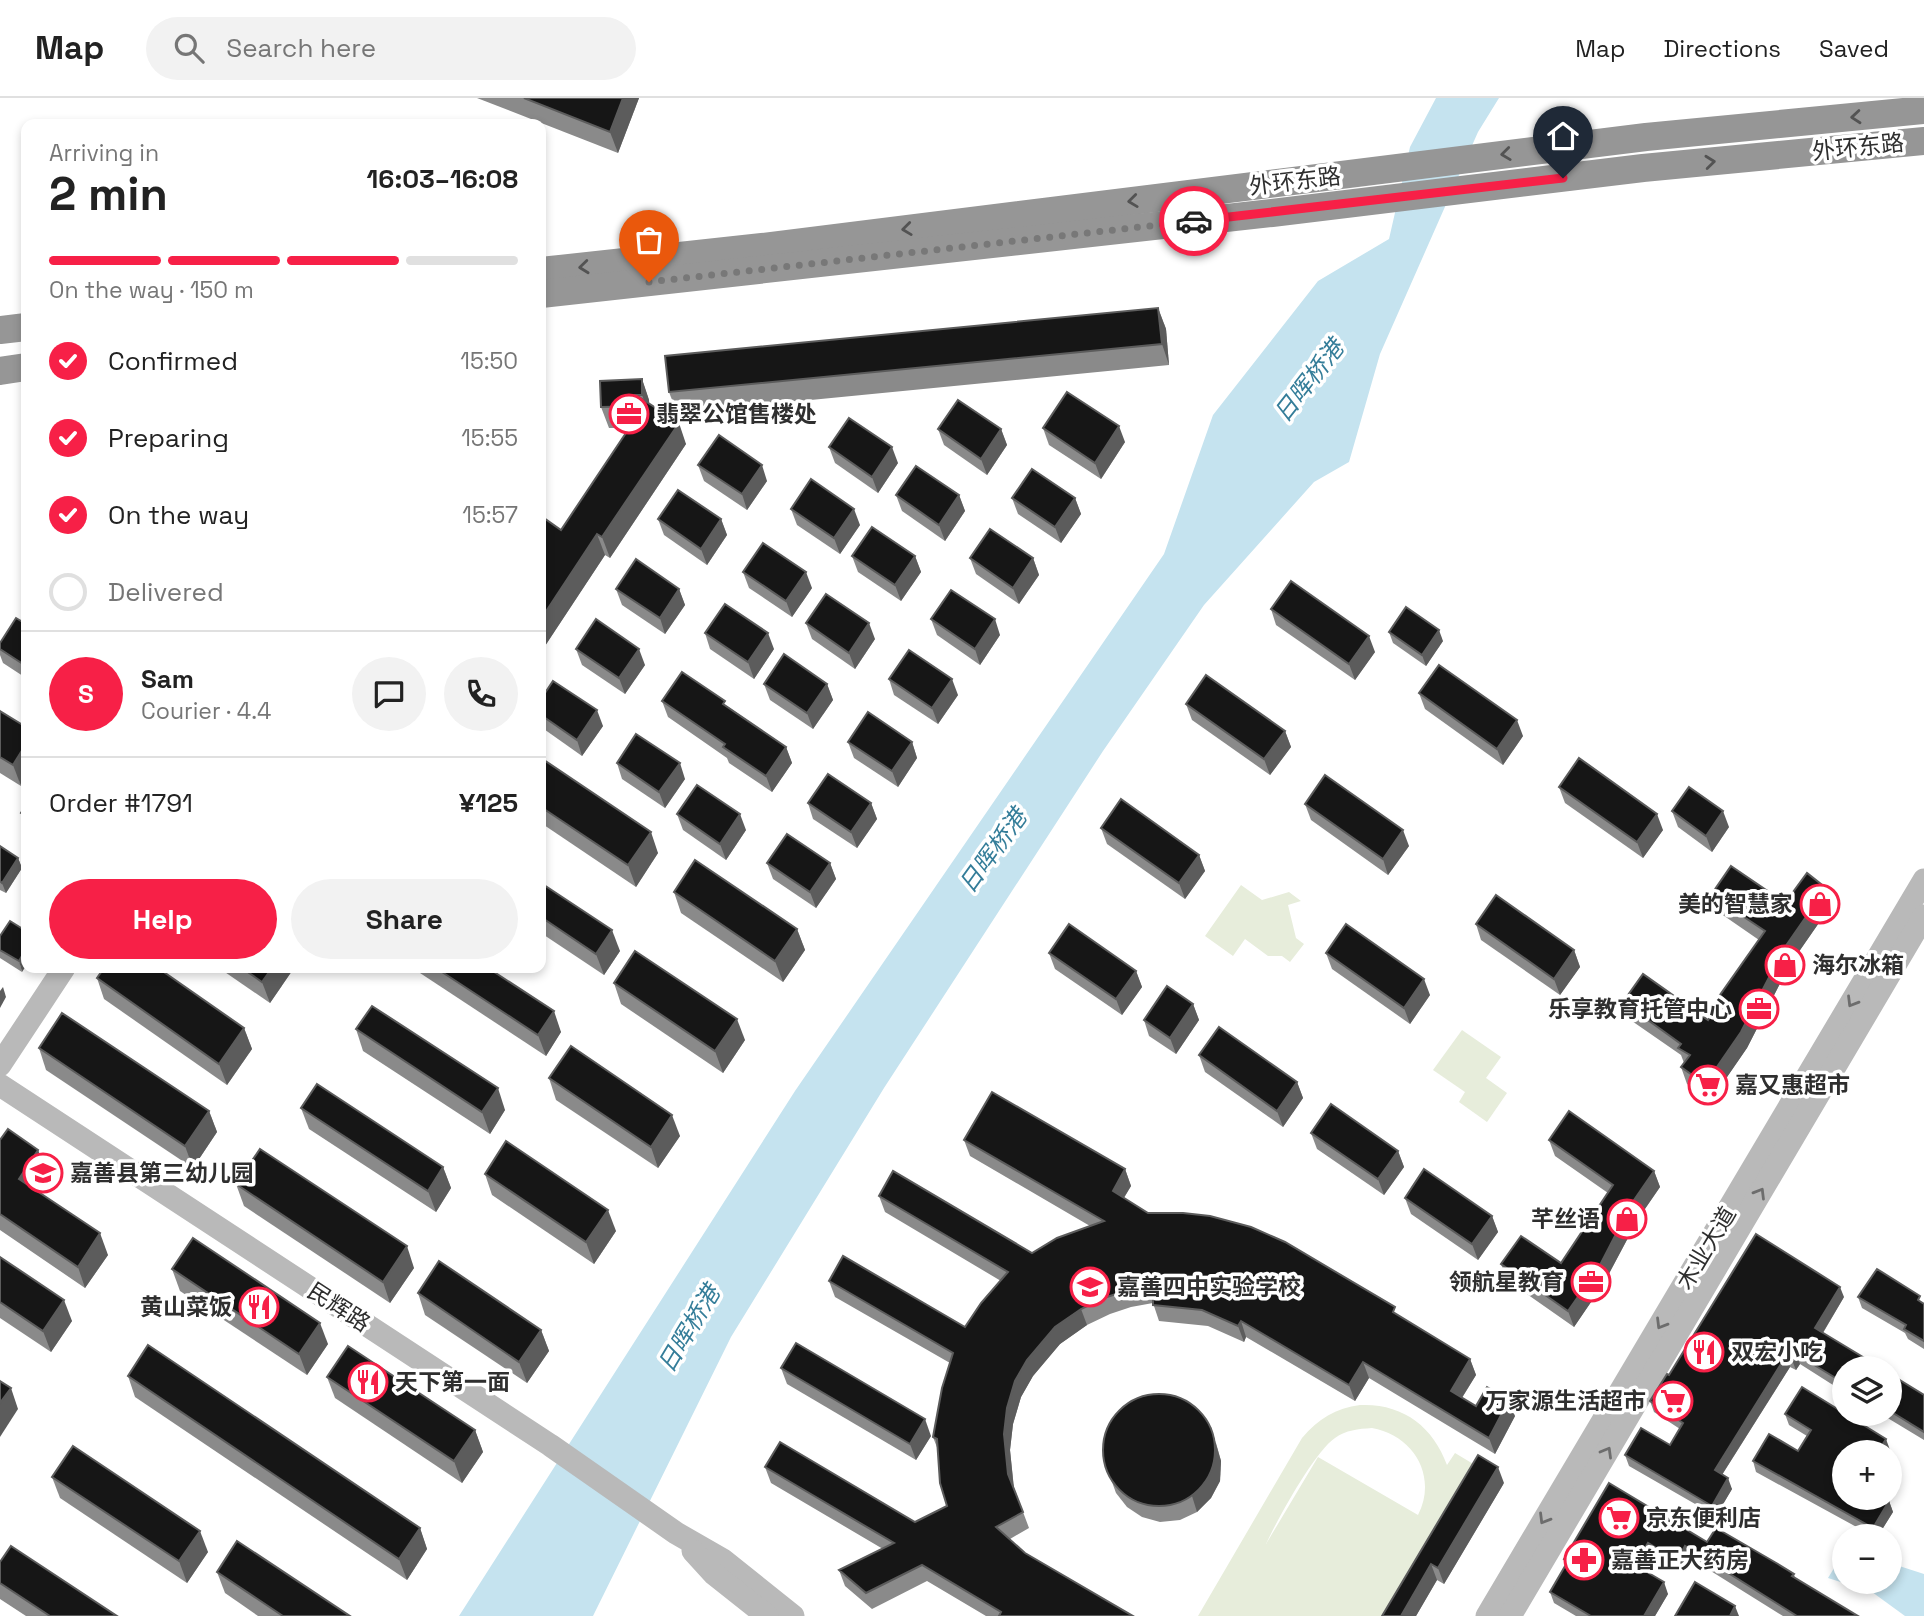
<!DOCTYPE html>
<meta charset="utf-8">
<style>
:root{--surface:#fff;--page:#f2f2f2;--text:#222;--muted:#767676;--line:#e0e0e0;--accent:#f72047}
body{margin:0;font-family:"Space Grotesk","Noto Sans SC",sans-serif;background:var(--page);color:var(--text);height:100vh;display:flex;flex-direction:column;font-size:26px;white-space:nowrap}
*{box-sizing:border-box;margin:0}
p{font-size:23px;color:var(--muted)}
.icon{flex:none;width:38px;height:38px;fill:none;stroke:currentColor;stroke-width:2;stroke-linecap:round;stroke-linejoin:round}
.map{position:relative;flex:1;overflow:hidden}
.details{position:absolute;left:21px;top:21px;width:525px;height:854px;display:flex;flex-direction:column;background:var(--surface);border-radius:14px;box-shadow:0 4px 10px #0003}
.details>*{flex:none}
.tools{position:absolute;left:1832px;top:1258px;display:grid;gap:14px}
.tools a{display:grid;place-items:center;width:70px;height:70px;border-radius:50%;background:var(--surface);box-shadow:0 4px 10px #0003;font-size:35px}
.pin{position:absolute;display:grid;place-items:center;width:60px;height:60px;color:#fff;margin:-72px -30px;border-radius:50% 50% 50% 0;rotate:-45deg;box-shadow:0 0 7px #0007}
.pin .icon{rotate:45deg}
.courier{position:absolute;display:grid;place-items:center;width:70px;height:70px;margin:-35px;border:5px solid #f72047;border-radius:50%;background:#fff;color:#222;box-shadow:0 2px 9px #0007}
.overview em{font-style:normal;font-weight:800}
.overview div{display:flex;flex-direction:column-reverse}
.overview{display:flex;align-items:center;justify-content:space-between;height:119px;padding:0 28px}
h1{font-size:46px;font-weight:800;line-height:52px}
.bar{display:grid;grid-template-columns:repeat(4,1fr);gap:10px 7px;align-content:center;height:84px;padding:0 28px}
.bar i{height:9px;border-radius:5px;background:var(--line)}
.bar .current{background:var(--accent)}
.bar p{grid-column:span 4}
.line{display:flex;align-items:center;gap:18px;padding:0 28px;border-top:2px solid var(--line)}
.line div{flex:1}
.round{display:grid;place-items:center;flex:none;width:74px;height:74px;border-radius:37px;background:var(--page)}
ol{padding:0 28px;list-style:none}
li{display:flex;align-items:center;gap:21px;height:77px}
li p{margin-inline-start:auto}
li .icon{padding:7px;border-radius:50%;background:var(--accent);color:#fff;stroke-width:4}
li:last-child{color:var(--muted)}
li i{width:38px;height:38px;border:4px solid var(--line);border-radius:50%}
.button{display:flex;gap:14px;margin-top:auto;padding:14px 28px}
.button a{flex:1;height:80px;border-radius:42px;background:var(--accent);color:#fff;font-size:28px;font-weight:800;line-height:80px;text-align:center}
.button a+a{background:var(--page);color:var(--text)}
header{display:flex;align-items:center;gap:42px;box-sizing:border-box;height:98px;padding:0 35px;background:var(--surface);border-bottom:2px solid var(--line)}
header strong{font-size:33px}
nav{display:flex;gap:38px;margin-inline-start:auto;font-size:24px}
.search{width:490px;height:63px;background:var(--page);display:flex;align-items:center;gap:18px;box-sizing:border-box;padding:0 24px;border-radius:38px;color:var(--muted);font-size:26px}
.map>svg:first-child{display:block}
</style>
<header>
<strong>Map</strong>
<div class="search"><svg class="icon" aria-label="search" viewBox="0 0 24 24"><circle cx="10" cy="10" r="6"/><path d="M15 15l6 6"/></svg>Search here</div>
<nav><a>Map</a><a>Directions</a><a>Saved</a></nav>
</header>
<div class="map">
<svg width="1924" height="1518" viewBox="0 0 1924 1518">
<rect width="100%" height="100%" fill="#fff"/>
<g fill="#e7eddb" fill-rule="evenodd">
<polygon points="1241,787 1262,802 1289,794 1301,803 1288,807 1296,840 1304,846 1290,864 1282,858 1268,858 1245,841 1233,858 1205,838"/>
<polygon points="1462,932 1501,959 1486,980 1507,995 1487,1024 1459,1004 1465,994 1433,972"/>
<path d="M1360 1307C1402 1305 1433 1328 1447 1367L1455 1355 1480 1370 1392 1518H1198L1302 1340C1318 1321 1336 1310 1360 1307ZM1372 1330C1413 1337 1438 1378 1418 1417L1318 1359 1266 1446C1277 1422 1315 1353 1335 1340 1346 1332 1358 1331 1372 1330Z"/>
</g>
<g fill="#c5e3ef">
<polygon points="1436,0 1499,0 1478,34 1380,256 1349,364 1314,384 1204,507 1103,653 884,990 731,1239 593,1518 459,1518 795,993 1164,456 1213,317 1318,183 1389,141 1410,49"/>
<polygon points="1839,1462 1844,1462 1844,1484 1890,1484 1890,1465 1924,1476 1924,1518 1905,1518 1872,1494 1828,1480"/>
</g>
<g fill="none" stroke-linecap="round" stroke-linejoin="round">
<g stroke="#b9b9b9" stroke-width="23">
<polyline points="0,967 64,870"/>
<polyline points="0,987 550,1347 676,1435 723,1462 793,1518"/>
<polyline points="693,1453 714,1476 767,1518"/>
<polyline points="1487,1518 1924,782"/>
<polyline points="1510,1518 1924,818"/>
</g>
<g stroke="#969696" stroke-width="28">
<polyline points="541,173 762,149 1646,39 1924,12"/>
<polyline points="541,196 1272,115 1643,70 1924,43"/>
<polyline points="0,232 26,229"/>
<polyline points="0,273 26,269"/>
</g>
</g>
<g fill="#8a8a8a">
<polygon points="477,0 639,0 618,55"/>
<polygon points="1158,210 1166,231 1169,267 677,315 669,294"/>
<polygon points="642,281 649,302 649,306 686,346 610,460 605,457 541,554 541,418 561,432 629,330 609,330 601,309"/>
<polygon points="1043,330 1125,344 1101,381 1049,347"/>
<polygon points="938,331 1001,331 1007,347 987,377 944,347"/>
<polygon points="829,349 898,365 878,395 835,365"/>
<polygon points="698,367 767,383 747,412 704,383"/>
<polygon points="896,397 959,397 965,413 945,443 902,413"/>
<polygon points="1012,400 1075,400 1081,416 1061,445 1018,416"/>
<polygon points="791,411 860,427 840,456 797,427"/>
<polygon points="658,421 721,421 727,437 707,467 664,437"/>
<polygon points="852,458 915,458 921,474 901,503 858,474"/>
<polygon points="970,460 1033,460 1039,477 1019,506 976,476"/>
<polygon points="743,474 812,490 792,519 749,490"/>
<polygon points="616,491 679,491 685,507 665,536 622,507"/>
<polygon points="1271,511 1375,554 1355,582 1276,527"/>
<polygon points="931,521 1000,537 980,567 937,537"/>
<polygon points="806,525 875,541 855,571 812,541"/>
<polygon points="26,526 26,580 3,565 0,557 0,545"/>
<polygon points="1389,534 1443,543 1426,568 1393,545"/>
<polygon points="705,535 774,551 754,581 710,551"/>
<polygon points="576,551 645,567 625,596 582,567"/>
<polygon points="889,581 958,597 938,626 894,597"/>
<polygon points="764,586 827,586 833,602 813,631 770,602"/>
<polygon points="1419,595 1523,638 1503,667 1425,611"/>
<polygon points="541,601 603,628 582,658 541,629"/>
<polygon points="662,603 727,608 786,649 792,665 772,694 729,665 727,660 668,619"/>
<polygon points="1186,606 1285,633 1291,649 1270,677 1192,622"/>
<polygon points="0,613 21,688 0,675"/>
<polygon points="848,644 912,644 917,660 898,689 854,660"/>
<polygon points="541,660 658,755 636,789 541,725"/>
<polygon points="617,665 685,681 665,710 622,681"/>
<polygon points="1559,689 1663,732 1643,760 1565,705"/>
<polygon points="808,705 871,705 877,721 857,750 813,721"/>
<polygon points="1305,706 1409,748 1388,777 1311,722"/>
<polygon points="26,707 26,730 21,715"/>
<polygon points="1672,713 1729,729 1712,754 1678,729"/>
<polygon points="677,716 746,732 726,762 683,732"/>
<polygon points="1101,730 1199,757 1205,773 1185,801 1107,746"/>
<polygon points="0,748 18,760 22,770 6,795 0,792"/>
<polygon points="767,765 830,765 836,781 816,810 773,781"/>
<polygon points="541,785 620,853 604,877 541,835"/>
<polygon points="674,794 797,831 805,852 783,884 681,815"/>
<polygon points="1711,797 1785,805 1832,806 1789,868 1747,950 1716,995 1701,995 1687,986 1681,969 1684,965 1681,957 1629,921 1623,904 1708,922 1721,902 1720,897 1759,842 1717,813"/>
<polygon points="10,823 22,874 0,860 0,838"/>
<polygon points="1476,826 1574,852 1580,869 1560,897 1481,842"/>
<polygon points="1049,855 1136,873 1142,889 1122,917 1055,871"/>
<polygon points="1326,855 1430,897 1410,926 1332,871"/>
<polygon points="219,870 294,870 270,905"/>
<polygon points="417,870 488,870 561,934 546,958 420,875"/>
<polygon points="97,880 244,930 252,951 227,987 104,901"/>
<polygon points="614,885 745,942 723,975 621,906"/>
<polygon points="1193,906 1199,922 1176,956 1149,938 1144,922"/>
<polygon points="356,931 505,1012 490,1036 363,953"/>
<polygon points="39,950 209,1013 217,1034 193,1070 46,972"/>
<polygon points="1199,957 1297,984 1303,1000 1283,1029 1205,974"/>
<polygon points="549,980 680,1038 658,1070 556,1002"/>
<polygon points="301,1010 443,1069 451,1090 436,1114 309,1031"/>
<polygon points="1311,1035 1398,1053 1404,1069 1384,1097 1317,1051"/>
<polygon points="0,1042 38,1052 46,1073 34,1091 108,1157 85,1190 0,1132"/>
<polygon points="964,1042 1125,1071 1131,1088 1124,1100 1148,1115 1398,1217 1470,1261 1476,1277 1462,1300 1476,1308 1515,1318 1495,1356 1369,1280 1355,1303 1246,1239 1244,1244 1208,1228 1159,1223 1153,1205 1131,1209 1110,1216 1087,1227 1060,1246 1033,1278 1021,1299 1013,1326 1010,1352 1014,1390 1029,1430 1010,1441 1025,1455 1133,1518 986,1518 927,1483 872,1511 845,1488 839,1472 883,1451 771,1385 765,1369 915,1424 947,1408 938,1352 933,1339 950,1265 835,1199 829,1183 965,1229 1001,1183 885,1114 879,1098 1032,1155 1090,1128 970,1058"/>
<polygon points="1549,1042 1654,1073 1660,1089 1638,1121 1604,1185 1574,1229 1507,1182 1501,1166 1561,1165 1608,1095 1555,1058"/>
<polygon points="485,1076 616,1133 594,1166 492,1097"/>
<polygon points="236,1086 414,1170 390,1205 244,1108"/>
<polygon points="1405,1100 1492,1118 1498,1134 1478,1162 1411,1116"/>
<polygon points="0,1159 72,1223 51,1254 0,1220"/>
<polygon points="172,1171 328,1246 307,1277 180,1193"/>
<polygon points="418,1195 541,1232 549,1253 527,1285 425,1217"/>
<polygon points="1844,1199 1823,1235 1844,1270 1844,1294 1800,1266 1796,1272 1790,1269 1722,1377 1732,1391 1716,1418 1629,1368 1625,1357 1670,1347 1680,1331 1654,1314 1650,1303 1669,1277"/>
<polygon points="1858,1199 1924,1206 1924,1251 1908,1241 1905,1235 1862,1210"/>
<polygon points="781,1270 931,1338 916,1362 787,1286"/>
<polygon points="1890,1276 1924,1297 1924,1342 1881,1316 1890,1316"/>
<polygon points="128,1278 420,1430 427,1451 407,1482 135,1299"/>
<polygon points="327,1279 475,1332 483,1354 462,1385 335,1300"/>
<polygon points="1785,1316 1890,1352 1889,1354 1844,1354 1844,1400 1889,1403 1893,1414 1878,1438 1873,1438 1756,1374 1753,1363 1798,1353 1807,1338 1789,1327"/>
<polygon points="1216,1345 1221,1363 1220,1383 1211,1400 1197,1414 1180,1422 1160,1424 1142,1419 1127,1409 1116,1395 1104,1362"/>
<polygon points="52,1379 208,1454 187,1485 60,1400"/>
<polygon points="1504,1385 1444,1486 1437,1482 1416,1518 1382,1518"/>
<polygon points="1609,1385 1707,1444 1794,1476 1795,1480 1858,1518 1783,1518 1690,1460 1681,1474 1652,1457 1643,1472 1668,1496 1655,1518 1576,1518 1554,1505 1550,1494 1566,1467 1564,1461"/>
<polygon points="217,1474 350,1518 258,1518 225,1495"/>
<polygon points="0,1485 117,1518 26,1518 0,1501"/>
</g>
<g fill="#5c5c5c">
<polygon points="623,0 639,0 618,55 610,34"/>
<polygon points="1158,210 1166,231 1169,267 1162,246"/>
<polygon points="642,281 649,302 650,318 642,297"/>
<polygon points="679,325 686,346 610,460 602,439"/>
<polygon points="1119,328 1125,344 1101,381 1095,365"/>
<polygon points="1001,331 1007,347 987,377 981,361"/>
<polygon points="892,349 898,365 878,395 872,379"/>
<polygon points="762,367 767,383 747,412 742,396"/>
<polygon points="959,397 965,413 945,443 939,427"/>
<polygon points="1075,400 1081,416 1061,445 1055,429"/>
<polygon points="854,411 860,427 840,456 834,440"/>
<polygon points="721,421 727,437 707,467 701,451"/>
<polygon points="597,436 605,457 541,554 541,521"/>
<polygon points="915,458 921,474 901,503 895,487"/>
<polygon points="1033,460 1039,477 1019,506 1013,490"/>
<polygon points="806,474 812,490 792,519 786,503"/>
<polygon points="679,491 685,507 665,536 660,520"/>
<polygon points="995,521 1000,537 980,567 975,551"/>
<polygon points="869,525 875,541 855,571 849,555"/>
<polygon points="1439,532 1443,543 1426,568 1422,557"/>
<polygon points="768,535 774,551 754,581 748,564"/>
<polygon points="1369,538 1375,554 1355,582 1349,566"/>
<polygon points="639,551 645,567 625,596 619,580"/>
<polygon points="952,581 958,597 938,626 932,610"/>
<polygon points="827,586 833,602 813,631 807,615"/>
<polygon points="597,612 603,628 582,658 577,642"/>
<polygon points="1517,622 1523,638 1503,667 1497,651"/>
<polygon points="1285,633 1291,649 1270,677 1264,661"/>
<polygon points="912,644 917,660 898,689 892,673"/>
<polygon points="26,646 26,680 21,688 13,667"/>
<polygon points="786,649 792,665 772,694 766,678"/>
<polygon points="680,665 685,681 665,710 659,694"/>
<polygon points="871,705 877,721 857,750 851,734"/>
<polygon points="1723,713 1729,729 1712,754 1706,738"/>
<polygon points="740,716 746,732 726,762 720,746"/>
<polygon points="1657,716 1663,732 1643,760 1637,744"/>
<polygon points="1403,732 1409,748 1388,777 1383,761"/>
<polygon points="651,734 658,755 636,789 628,767"/>
<polygon points="1199,757 1205,773 1185,801 1179,785"/>
<polygon points="18,760 22,770 6,795 2,785"/>
<polygon points="830,765 836,781 816,810 810,794"/>
<polygon points="1826,790 1832,806 1789,868 1747,950 1716,995 1710,979 1783,852"/>
<polygon points="797,831 805,852 783,884 775,863"/>
<polygon points="612,832 620,853 604,877 596,856"/>
<polygon points="26,851 26,868 22,874 19,863"/>
<polygon points="1574,852 1580,869 1560,897 1554,881"/>
<polygon points="272,870 294,870 270,905 262,884"/>
<polygon points="1136,873 1142,889 1122,917 1116,901"/>
<polygon points="1424,881 1430,897 1410,926 1404,910"/>
<polygon points="3,889 6,899 0,910 0,893"/>
<polygon points="1193,906 1199,922 1176,956 1170,940"/>
<polygon points="554,913 561,934 546,958 538,937"/>
<polygon points="737,921 745,942 723,975 715,953"/>
<polygon points="244,930 252,951 227,987 219,966"/>
<polygon points="1297,984 1303,1000 1283,1029 1277,1013"/>
<polygon points="498,990 505,1012 490,1036 482,1014"/>
<polygon points="209,1013 217,1034 193,1070 185,1048"/>
<polygon points="672,1017 680,1038 658,1070 651,1049"/>
<polygon points="38,1052 46,1073 27,1102 19,1081"/>
<polygon points="1398,1053 1404,1069 1384,1097 1378,1081"/>
<polygon points="443,1069 451,1090 436,1114 428,1093"/>
<polygon points="1125,1071 1131,1088 1118,1109 1113,1093"/>
<polygon points="1654,1073 1660,1089 1638,1121 1604,1185 1574,1229 1568,1213 1632,1105"/>
<polygon points="608,1112 616,1133 594,1166 586,1144"/>
<polygon points="1492,1118 1498,1134 1478,1162 1472,1146"/>
<polygon points="100,1135 108,1157 85,1190 78,1169"/>
<polygon points="407,1148 414,1170 390,1205 383,1184"/>
<polygon points="1840,1189 1844,1199 1819,1241 1815,1230"/>
<polygon points="64,1202 72,1223 51,1254 43,1233"/>
<polygon points="1081,1211 1087,1227 1060,1246 1033,1278 1021,1299 1013,1326 1010,1352 1014,1392 1008,1376 1004,1336 1007,1310 1015,1283 1027,1262 1055,1229"/>
<polygon points="1241,1223 1246,1239 1244,1244 1238,1228"/>
<polygon points="320,1225 328,1246 307,1277 299,1256"/>
<polygon points="541,1232 549,1253 527,1285 519,1264"/>
<polygon points="1796,1256 1800,1266 1796,1272 1792,1262"/>
<polygon points="1786,1258 1790,1269 1718,1383 1715,1372"/>
<polygon points="1470,1261 1476,1277 1456,1309 1451,1293"/>
<polygon points="1363,1264 1369,1280 1355,1303 1349,1287"/>
<polygon points="11,1290 18,1311 0,1339 0,1305"/>
<polygon points="1509,1302 1515,1318 1495,1356 1489,1340"/>
<polygon points="925,1321 931,1338 916,1362 910,1346"/>
<polygon points="1211,1329 1221,1363 1220,1383 1211,1400 1197,1414 1192,1398"/>
<polygon points="475,1332 483,1354 462,1385 454,1363"/>
<polygon points="1886,1341 1890,1352 1889,1354 1878,1354"/>
<polygon points="1498,1369 1504,1385 1444,1486 1438,1470"/>
<polygon points="1728,1380 1732,1391 1716,1418 1712,1408"/>
<polygon points="1889,1403 1893,1414 1878,1438 1876,1438 1873,1430"/>
<polygon points="420,1430 427,1451 407,1482 399,1461"/>
<polygon points="200,1433 208,1454 187,1485 179,1463"/>
<polygon points="1648,1445 1652,1457 1639,1478 1635,1467"/>
<polygon points="1685,1448 1690,1460 1681,1474 1677,1463"/>
<polygon points="1431,1466 1437,1482 1416,1518 1401,1518"/>
<polygon points="1664,1484 1668,1496 1655,1518 1644,1518"/>
<polygon points="1735,1508 1739,1518 1730,1518"/>
</g>
<g fill="#161616" stroke="#5c5c5c" stroke-width="2">
<polygon points="524,0 623,0 610,34"/>
<polygon points="1158,210 1162,246 669,294 665,258"/>
<polygon points="642,281 642,297 636,297 679,325 602,439 597,436 541,521 541,418 561,432 644,308 601,309 600,283"/>
<polygon points="1067,294 1119,328 1095,365 1043,330"/>
<polygon points="958,302 1001,331 981,361 938,331"/>
<polygon points="849,320 892,349 872,379 829,349"/>
<polygon points="719,337 762,367 742,396 698,367"/>
<polygon points="916,368 959,397 939,427 896,397"/>
<polygon points="1032,371 1075,400 1055,429 1012,400"/>
<polygon points="811,381 854,411 834,440 791,411"/>
<polygon points="678,392 721,421 701,451 658,421"/>
<polygon points="872,429 915,458 895,487 852,458"/>
<polygon points="990,431 1033,460 1013,490 970,460"/>
<polygon points="763,445 806,474 786,503 743,474"/>
<polygon points="636,461 679,491 660,520 616,491"/>
<polygon points="1291,483 1369,538 1349,566 1271,511"/>
<polygon points="951,492 995,521 975,551 931,521"/>
<polygon points="826,496 869,525 849,555 806,525"/>
<polygon points="725,506 768,535 748,564 705,535"/>
<polygon points="1406,509 1439,532 1422,557 1389,534"/>
<polygon points="16,520 26,526 26,568 0,551 0,545"/>
<polygon points="596,521 639,551 619,580 576,551"/>
<polygon points="909,552 952,581 932,610 889,581"/>
<polygon points="784,556 827,586 807,615 764,586"/>
<polygon points="1439,567 1517,622 1497,651 1419,595"/>
<polygon points="682,574 725,603 723,606 786,649 766,678 723,649 725,646 662,603"/>
<polygon points="1206,577 1285,633 1264,661 1186,606"/>
<polygon points="553,583 597,612 577,642 541,617 541,601"/>
<polygon points="0,613 26,629 26,646 13,667 0,659"/>
<polygon points="868,614 912,644 892,673 848,644"/>
<polygon points="636,636 680,665 659,694 617,665"/>
<polygon points="541,660 651,734 628,767 541,709"/>
<polygon points="1579,660 1657,716 1637,744 1559,689"/>
<polygon points="828,676 871,705 851,734 808,705"/>
<polygon points="1325,677 1403,732 1383,761 1305,706"/>
<polygon points="697,687 740,716 720,746 677,716"/>
<polygon points="1689,689 1723,713 1706,738 1672,713"/>
<polygon points="1121,701 1199,757 1179,785 1101,730"/>
<polygon points="26,707 26,718 21,715"/>
<polygon points="787,736 830,765 810,794 767,765"/>
<polygon points="0,748 18,760 2,785 0,783"/>
<polygon points="695,762 797,831 775,863 674,794"/>
<polygon points="1731,768 1785,805 1807,775 1826,790 1783,852 1741,934 1710,979 1695,979 1681,969 1690,957 1678,950 1681,946 1623,904 1643,876 1708,922 1723,900 1720,897 1765,833 1711,797"/>
<polygon points="541,785 612,832 596,856 541,819"/>
<polygon points="1496,797 1574,852 1554,881 1476,826"/>
<polygon points="10,823 26,833 26,851 19,863 0,852 0,838"/>
<polygon points="1069,826 1136,873 1116,901 1049,855"/>
<polygon points="1346,826 1424,881 1404,910 1326,855"/>
<polygon points="635,853 737,921 715,953 614,885"/>
<polygon points="104,870 158,870 244,930 219,966 97,880"/>
<polygon points="242,870 272,870 262,884"/>
<polygon points="436,870 488,870 554,913 538,937"/>
<polygon points="1167,888 1193,906 1170,940 1144,922"/>
<polygon points="372,908 498,990 482,1014 356,931"/>
<polygon points="62,915 209,1013 185,1048 39,950"/>
<polygon points="1219,929 1297,984 1277,1013 1199,957"/>
<polygon points="571,948 672,1017 651,1049 549,980"/>
<polygon points="317,986 443,1069 428,1093 301,1010"/>
<polygon points="992,994 1125,1071 1113,1093 1148,1115 1183,1115 1210,1118 1251,1129 1285,1144 1395,1209 1393,1214 1470,1261 1451,1293 1476,1308 1487,1289 1509,1302 1489,1340 1363,1264 1349,1287 1241,1223 1238,1228 1202,1212 1153,1207 1153,1188 1125,1193 1104,1200 1081,1211 1055,1229 1027,1262 1015,1283 1007,1310 1004,1336 1008,1376 1023,1414 996,1429 1025,1455 1133,1518 999,1518 1001,1514 922,1467 866,1495 839,1472 894,1445 765,1369 780,1344 915,1424 947,1408 940,1385 937,1341 933,1339 942,1290 953,1255 829,1183 843,1158 965,1229 981,1205 1008,1174 879,1098 893,1073 1032,1155 1057,1140 1104,1123 964,1042"/>
<polygon points="1331,1006 1398,1053 1378,1081 1311,1035"/>
<polygon points="1569,1013 1654,1073 1632,1105 1599,1169 1568,1213 1501,1166 1521,1138 1561,1165 1613,1087 1549,1042"/>
<polygon points="8,1031 38,1052 19,1081 100,1135 78,1169 0,1116 0,1042"/>
<polygon points="506,1043 608,1112 586,1144 485,1076"/>
<polygon points="260,1051 407,1148 383,1184 236,1086"/>
<polygon points="1424,1071 1492,1118 1472,1146 1405,1100"/>
<polygon points="1756,1136 1840,1189 1815,1230 1881,1270 1844,1270 1844,1285 1796,1256 1792,1262 1786,1258 1715,1372 1728,1380 1712,1408 1625,1357 1641,1330 1670,1347 1683,1325 1650,1303 1667,1276 1669,1277"/>
<polygon points="193,1140 320,1225 299,1256 172,1171"/>
<polygon points="0,1159 64,1202 43,1233 0,1204"/>
<polygon points="439,1163 541,1232 519,1264 418,1195"/>
<polygon points="1877,1171 1920,1198 1918,1202 1924,1206 1924,1243 1904,1231 1906,1227 1858,1199"/>
<polygon points="796,1245 925,1321 910,1346 781,1270"/>
<polygon points="148,1247 420,1430 399,1461 128,1278"/>
<polygon points="348,1248 475,1332 454,1363 327,1279"/>
<polygon points="1890,1276 1924,1297 1924,1334 1890,1313"/>
<polygon points="0,1283 11,1290 0,1305"/>
<polygon points="1802,1289 1886,1341 1878,1354 1844,1354 1844,1400 1885,1400 1889,1403 1873,1430 1753,1363 1769,1336 1798,1353 1811,1332 1785,1316"/>
<circle cx="1159" cy="1352" r="56"/>
<polygon points="73,1348 200,1433 179,1463 52,1379"/>
<polygon points="1478,1357 1498,1369 1438,1470 1431,1466 1401,1518 1382,1518"/>
<polygon points="1609,1385 1707,1444 1716,1430 1778,1466 1794,1476 1792,1478 1858,1518 1797,1518 1685,1448 1677,1463 1648,1445 1635,1467 1664,1484 1644,1518 1591,1518 1550,1494 1568,1463 1564,1461"/>
<polygon points="237,1443 350,1518 283,1518 217,1474"/>
<polygon points="11,1448 117,1518 50,1518 0,1485 0,1464"/>
<polygon points="1695,1484 1735,1508 1730,1518 1675,1518"/>
</g>
<defs><path id="oneway-chevron" d="M-2-3.5L2.5 0L-2 3.5" fill="none" stroke-width="1.6" stroke-linecap="round" stroke-linejoin="round" transform="scale(1.75)"/></defs>
<g stroke="#535353">
<use href="#oneway-chevron" transform="translate(1856 19) rotate(175)"/>
<use href="#oneway-chevron" transform="translate(1506 56) rotate(173)"/>
<use href="#oneway-chevron" transform="translate(1710 64) rotate(-6)"/>
<use href="#oneway-chevron" transform="translate(1133 103) rotate(173)"/>
<use href="#oneway-chevron" transform="translate(907 131) rotate(173)"/>
<use href="#oneway-chevron" transform="translate(584 169) rotate(174)"/>
</g>
<g stroke="#6d6d6d">
<use href="#oneway-chevron" transform="translate(1852 904) rotate(121)"/>
<use href="#oneway-chevron" transform="translate(1760 1095) rotate(-59)"/>
<use href="#oneway-chevron" transform="translate(1661 1226) rotate(121)"/>
<use href="#oneway-chevron" transform="translate(1607 1354) rotate(-60)"/>
<use href="#oneway-chevron" transform="translate(1544 1421) rotate(121)"/>
</g>
<g fill="none" stroke-linecap="round" stroke-linejoin="round">
<polyline stroke="#787878" stroke-width="7" stroke-dasharray="0 12.6" points="649,184 1194,123"/>
<polyline stroke="#f72047" stroke-width="9" points="1194,123 1563,80"/>
</g>
<defs>
<symbol id="office-ring" viewBox="-11 -11 22 22"><circle r="9.5" fill="#fff" stroke="#f72047" stroke-width="1.5"/><path d="M-6-3h4V-5.5h4V-3h4V5H-6ZM-1-4.5V-3h2v-1.5ZM-6 0V1H6V0Z" fill="#f72047"/></symbol>
<symbol id="shop-ring" viewBox="-11 -11 22 22"><circle r="9.5" fill="#fff" stroke="#f72047" stroke-width="1.5"/><path d="M-5-2.5h2.3a2.7 3.5 0 0 1 5.4 0H5L5.5 6h-11ZM-1.5-2.5h3a1.5 2.3 0 0 0-3 0Z" fill="#f72047"/></symbol>
<symbol id="supermarket-ring" viewBox="-11 -11 22 22"><circle r="9.5" fill="#fff" stroke="#f72047" stroke-width="1.5"/><path d="M-6-5.5h2.5l.6 2H6L4.5 2H-2.5L-4.4-4H-6ZM-1.5 3.2a1.3 1.3 0 1 0 .1 0ZM3 3.2a1.3 1.3 0 1 0 .1 0Z" fill="#f72047"/></symbol>
<symbol id="school-ring" viewBox="-11 -11 22 22"><circle r="9.5" fill="#fff" stroke="#f72047" stroke-width="1.5"/><path d="M0-5L7-2L0 1L-7-2ZM-4 1L0 2.5L4 1V4Q0 6-4 4Z" fill="#f72047"/></symbol>
<symbol id="restaurant-ring" viewBox="-11 -11 22 22"><circle r="9.5" fill="#fff" stroke="#f72047" stroke-width="1.5"/><path d="M-5-6h1v4h1v-4h1v4h1v-4h1v5L-1.5 .5V6h-2V.5L-5-1ZM5-6V6H3V1.5H1.5Q1.5-4 5-6Z" fill="#f72047"/></symbol>
<symbol id="pharmacy-ring" viewBox="-11 -11 22 22"><circle r="9.5" fill="#fff" stroke="#f72047" stroke-width="1.5"/><path d="M-2-6h4v4h4v4h-4v4h-4v-4h-4v-4h4Z" fill="#f72047"/></symbol>
</defs>
<g fill-rule="evenodd">
<use href="#office-ring" x="607" y="294" width="44" height="44"/>
<use href="#shop-ring" x="1798" y="784" width="44" height="44"/>
<use href="#shop-ring" x="1763" y="845" width="44" height="44"/>
<use href="#office-ring" x="1737" y="889" width="44" height="44"/>
<use href="#supermarket-ring" x="1686" y="965" width="44" height="44"/>
<use href="#school-ring" x="21" y="1053" width="44" height="44"/>
<use href="#shop-ring" x="1605" y="1099" width="44" height="44"/>
<use href="#office-ring" x="1569" y="1162" width="44" height="44"/>
<use href="#school-ring" x="1068" y="1167" width="44" height="44"/>
<use href="#restaurant-ring" x="237" y="1187" width="44" height="44"/>
<use href="#restaurant-ring" x="1682" y="1232" width="44" height="44"/>
<use href="#restaurant-ring" x="346" y="1262" width="44" height="44"/>
<use href="#supermarket-ring" x="1651" y="1281" width="44" height="44"/>
<use href="#supermarket-ring" x="1597" y="1398" width="44" height="44"/>
<use href="#pharmacy-ring" x="1562" y="1440" width="44" height="44"/>
</g>
<g text-anchor="middle" stroke-width="7" stroke-linejoin="round" paint-order="stroke">
<g font-size="23" fill="#2f2f2f" stroke="#fff">
<text transform="translate(1858 49) rotate(-6)" y="8">外环东路</text>
<text transform="translate(1295 83) rotate(-7)" y="8">外环东路</text>
<text transform="translate(1706 1150) rotate(-59)" y="8">木业大道</text>
<text transform="translate(339 1209) rotate(33)" y="8">民辉路</text>
</g>
<g font-size="23" font-weight="bold" fill="#2f2f2f" stroke="#fff" text-anchor="start">
<text x="656" y="324">翡翠公馆售楼处</text>
<text x="1793" y="814" text-anchor="end">美的智慧家</text>
<text x="1812" y="875">海尔冰箱</text>
<text x="1732" y="919" text-anchor="end">乐享教育托管中心</text>
<text x="1735" y="995">嘉又惠超市</text>
<text x="70" y="1083">嘉善县第三幼儿园</text>
<text x="1600" y="1129" text-anchor="end">芊丝语</text>
<text x="1564" y="1192" text-anchor="end">领航星教育</text>
<text x="1117" y="1197">嘉善四中实验学校</text>
<text x="232" y="1217" text-anchor="end">黄山菜饭</text>
<text x="1731" y="1262">双宏小吃</text>
<text x="395" y="1292">天下第一面</text>
<text x="1646" y="1311" text-anchor="end">万家源生活超市</text>
<text x="1646" y="1428">京东便利店</text>
<text x="1611" y="1470">嘉善正大药房</text>
</g>
<g font-size="24" font-style="italic" fill="#347d99" stroke="#fff">
<text transform="translate(1309 283) rotate(-52)" y="8">日晖桥港</text>
<text transform="translate(993 753) rotate(-54)" y="8">日晖桥港</text>
<text transform="translate(689 1231) rotate(-59)" y="8">日晖桥港</text>
</g>
</g>
</svg>
<div class="tools">
<a><svg class="icon" aria-label="layers" viewBox="0 0 24 24"><path d="M12 4l9 5-9 5-9-5zM3 14l9 5 9-5"/></svg></a>
<a>+</a>
<a>−</a>
</div>
<div class="pin" style="left:649px;top:184px;background:#ea580c"><svg class="icon" aria-label="bag" viewBox="0 0 24 24"><path d="M5 8h14l-1 12H6zM9 8a3 3 0 0 1 6 0"/></svg></div>
<div class="pin" style="left:1563px;top:80px;background:#1f2937"><svg class="icon" aria-label="home" viewBox="0 0 24 24"><path d="M3 11l9-7 9 7M6 9v11h12V9"/></svg></div>
<div class="courier" style="left:1194px;top:123px"><svg class="icon" aria-label="car" viewBox="0 0 24 24"><path d="M5 17H2v-5l4-1 3-4h7l3 4 3 1v5h-3M9 17h6M6 11h13"/><circle cx="7" cy="17" r="2"/><circle cx="17" cy="17" r="2"/></svg></div>
<section class="details">
<div class="overview"><div><h1>2 min</h1><p>Arriving in</p></div><em>16:03–16:08</em></div>
<div class="bar"><i class="current"></i><i class="current"></i><i class="current"></i><i></i><p>On the way · 150 m</p></div>
<ol>
<li><svg class="icon" aria-label="check" viewBox="0 0 24 24"><path d="M5 12l5 5 9-10"/></svg>Confirmed<p>15:50</p></li>
<li><svg class="icon" aria-label="check" viewBox="0 0 24 24"><path d="M5 12l5 5 9-10"/></svg>Preparing<p>15:55</p></li>
<li><svg class="icon" aria-label="check" viewBox="0 0 24 24"><path d="M5 12l5 5 9-10"/></svg>On the way<p>15:57</p></li>
<li><i></i>Delivered</li>
</ol>
<div class="line" style="height:126px"><b class="round" style="background:var(--accent);color:#fff">S</b><div><b>Sam</b><p>Courier · 4.4</p></div><a class="round"><svg class="icon" aria-label="chat" viewBox="0 0 24 24"><path d="M4 5h16v11H9l-5 4z"/></svg></a><a class="round"><svg class="icon" aria-label="phone" viewBox="0 0 24 24"><path d="M5 4h4l2 5-3 2q2 4 5 5l2-3 5 2v4C11 20 4 13 5 4z"/></svg></a></div>
<div class="line" style="height:91px"><div>Order #1791</div><b>¥125</b></div>
<div class="button"><a>Help</a><a>Share</a></div>
</section>
</div>
